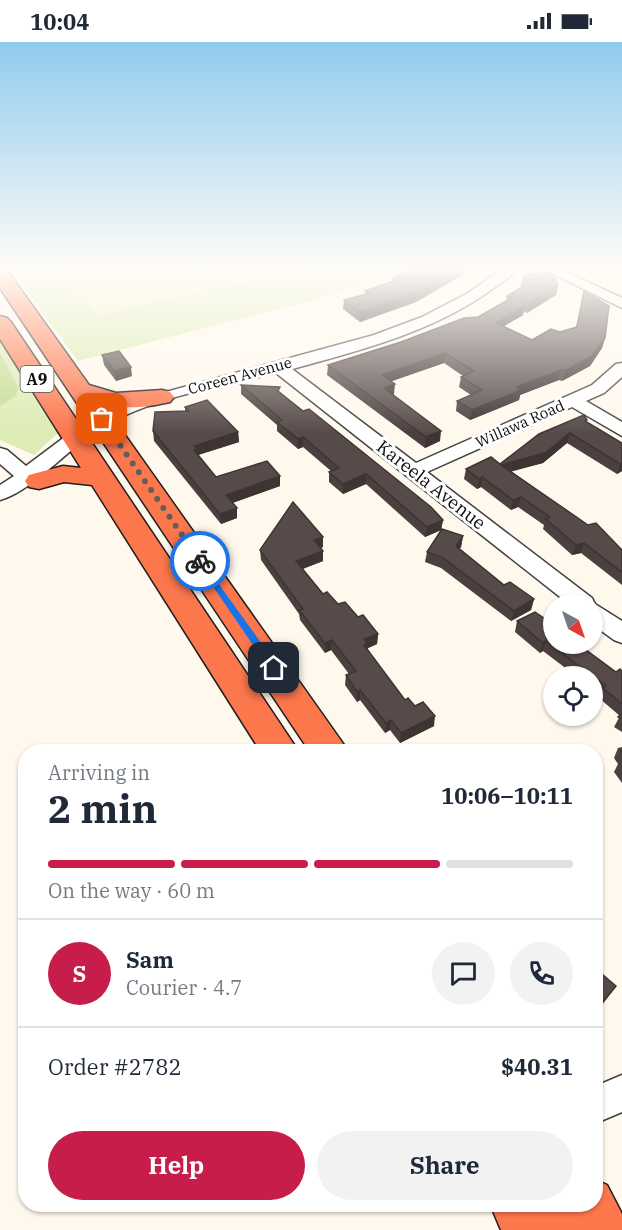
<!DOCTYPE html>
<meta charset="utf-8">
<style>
:root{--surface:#fff;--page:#f2f2f3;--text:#1f2937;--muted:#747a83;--line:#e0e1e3;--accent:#c61d4a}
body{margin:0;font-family:"IBM Plex Serif",serif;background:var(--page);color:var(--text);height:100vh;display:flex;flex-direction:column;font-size:22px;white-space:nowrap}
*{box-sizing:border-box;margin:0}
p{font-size:20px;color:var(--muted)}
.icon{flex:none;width:33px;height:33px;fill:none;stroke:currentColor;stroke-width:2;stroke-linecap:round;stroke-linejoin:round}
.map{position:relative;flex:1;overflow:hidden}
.details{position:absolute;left:18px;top:702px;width:585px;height:468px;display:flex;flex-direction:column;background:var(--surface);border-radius:24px;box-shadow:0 2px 4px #0004}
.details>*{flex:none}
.needle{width:39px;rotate:140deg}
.fabs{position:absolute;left:543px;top:552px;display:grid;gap:12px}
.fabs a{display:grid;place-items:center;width:60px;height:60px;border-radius:50%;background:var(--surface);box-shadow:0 2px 4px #0004;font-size:30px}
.pin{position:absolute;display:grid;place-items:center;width:51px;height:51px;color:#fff;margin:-26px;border-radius:12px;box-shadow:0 3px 9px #0006}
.courier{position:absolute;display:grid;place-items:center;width:60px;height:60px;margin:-30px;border:4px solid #1a73e8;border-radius:50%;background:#fff;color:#222;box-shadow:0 2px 8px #0007}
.head em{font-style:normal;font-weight:800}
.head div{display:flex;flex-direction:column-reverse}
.head{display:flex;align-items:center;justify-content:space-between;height:102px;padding:0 30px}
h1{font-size:39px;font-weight:800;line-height:45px}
.bar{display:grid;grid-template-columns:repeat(4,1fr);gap:9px 6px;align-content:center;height:72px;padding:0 30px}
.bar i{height:8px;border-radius:4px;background:var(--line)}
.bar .current{background:var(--accent)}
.bar p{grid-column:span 4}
.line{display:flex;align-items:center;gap:15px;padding:0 30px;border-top:2px solid var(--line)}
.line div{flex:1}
.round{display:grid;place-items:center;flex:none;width:63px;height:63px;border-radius:32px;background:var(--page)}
.button{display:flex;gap:12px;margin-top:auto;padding:12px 30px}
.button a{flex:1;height:69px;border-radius:36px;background:var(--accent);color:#fff;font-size:24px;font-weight:800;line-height:69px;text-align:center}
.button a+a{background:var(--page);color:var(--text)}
.status{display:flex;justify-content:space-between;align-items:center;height:42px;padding:0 30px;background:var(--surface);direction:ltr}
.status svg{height:16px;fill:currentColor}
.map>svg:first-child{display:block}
</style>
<div class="status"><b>10:04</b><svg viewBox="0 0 49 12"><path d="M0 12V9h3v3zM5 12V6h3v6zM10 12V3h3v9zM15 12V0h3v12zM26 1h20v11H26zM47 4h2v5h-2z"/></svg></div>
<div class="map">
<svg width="622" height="1188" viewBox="0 0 622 1188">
<rect width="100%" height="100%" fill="#fff8ed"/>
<g fill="#ddecb5">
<polygon points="9,225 402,225 339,251 78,319"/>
<polygon points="0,299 58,391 34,413 0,398"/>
</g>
<polygon fill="#c5de93" points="0,311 18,345 16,354 0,364"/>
<g fill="#edf2c7">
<polygon points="57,225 183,225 208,248 96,274"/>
<polygon points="201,225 312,225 224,245"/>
</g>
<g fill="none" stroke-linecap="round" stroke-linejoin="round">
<defs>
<g id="minor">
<path d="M505 225H520C514 233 503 239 495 245 436 289 362 308 292 327L416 421 592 343 616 322 622 321V335L604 351 586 359 622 380V394L572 365 427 430 592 556 595 562 622 579V601L614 598 592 582V562H569L276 331C218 345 152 355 101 386 71 404 31 450 0 458V443L14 434 0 422V406L7 408 26 424 86 379 122 362 374 293 422 275 468 251Z"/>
<polygon points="539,225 556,225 622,256 622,266"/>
<polygon points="622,1033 622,1070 596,1081 596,1044"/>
</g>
<g id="highway">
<path d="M0 226 7 228 89 343 116 351 162 348 170 350 174 355 170 360C150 365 123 368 103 362L349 710H310L0 246Z"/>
<polygon points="0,274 7,276 11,280 299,710 261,710 92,443 64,440 39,447 29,445 25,439 29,433 63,424 81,426 0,297"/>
<polygon points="596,1138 607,1143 622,1172 622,1188 501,1188 490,1162 596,1162"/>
</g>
</defs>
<use href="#minor" stroke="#404040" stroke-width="3"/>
<use href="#highway" stroke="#1e1e1e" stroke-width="3"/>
<use href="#minor" fill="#fff" fill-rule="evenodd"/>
<use href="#highway" fill="#fd774d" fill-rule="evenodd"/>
</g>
<g fill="#4b403f">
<polygon points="431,225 474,225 466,231 416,260 360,280 343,267 344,258 365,253 365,249 392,239 392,236 426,228"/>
<polygon points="523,234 558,243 556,253 527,271 524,269 523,273 504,284 532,298 576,285 584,249 605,296 602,306 590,324 562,339 559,338 520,353 519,358 470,378 456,369 457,359 471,353 459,345 461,335 463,334 444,321 391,339 394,352 393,352 440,399 425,406 327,333 328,323 478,275 506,259 507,254 522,245 521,243"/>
<polygon points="102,313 132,334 116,339 104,323"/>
<polygon points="241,343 280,351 443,478 441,488 425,495 366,442 343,452 329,440 329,430 331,429 303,405 298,407 277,389 277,383 241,352"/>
<polygon points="185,365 238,390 239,400 198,413 216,435 280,434 280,444 232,461 237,476 221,482 154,399 153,389 185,370"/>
<polygon points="586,380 622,401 622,429 617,432 567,401 543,421 511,429 622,508 622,543 581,511 572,513 543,487 544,483 518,465 511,468 481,445 477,447 464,437 466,427 500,422"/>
<polygon points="463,494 461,505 459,507 504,543 534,557 531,568 511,579 441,526 425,520 427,510"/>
<polygon points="323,495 323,505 320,506 323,509 323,519 303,527 323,552 358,575 378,592 377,602 368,606 367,608 405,658 434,684 400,701 390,688 385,691 360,658 357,660 345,643 346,633 349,632 331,608 325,611 300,578 299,572 261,518 260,508"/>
<polygon points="517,579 616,630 622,629 622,690 614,685 620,674 599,656 600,653 592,647 592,634 576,634 543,609 540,611 515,590"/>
<polygon points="622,705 622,741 614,730 618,722 614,716 618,706"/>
<polygon points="596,927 616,944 596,971"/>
</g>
<g fill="#3d3433">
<polygon points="464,225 474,225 466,231 416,260 360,280 360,270"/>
<polygon points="558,243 556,253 527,271 529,261"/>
<polygon points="525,263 523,273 494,290 496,281"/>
<polygon points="605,296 602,306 590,324 562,339 565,329"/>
<polygon points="445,311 444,321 381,343 382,333"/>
<polygon points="131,325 132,334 116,339 114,329"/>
<polygon points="561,328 559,338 520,353 519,358 470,378 472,368 517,345"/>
<polygon points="395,342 394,352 384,356 384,346"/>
<polygon points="441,389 440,399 425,406 426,395"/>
<polygon points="238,390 239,400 198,413 195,418 194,404"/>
<polygon points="570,391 567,401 543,421 499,433 501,423"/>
<polygon points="303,395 303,405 298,407 298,397"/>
<polygon points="622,421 622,429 617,432 620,422"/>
<polygon points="366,432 366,442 343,452 343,442"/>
<polygon points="280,434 280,444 227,463 226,453"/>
<polygon points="482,435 481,445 477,447 479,437"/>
<polygon points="521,455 518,465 511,468 513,458"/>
<polygon points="237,466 237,476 221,482 220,472"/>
<polygon points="443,478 441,488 425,495 427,485"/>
<polygon points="463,494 461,505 454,515 456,504"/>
<polygon points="323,495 323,505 314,508 314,498"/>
<polygon points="584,501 581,511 572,513 576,503"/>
<polygon points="323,509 323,519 296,529 296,519"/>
<polygon points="534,557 531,568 511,579 514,569"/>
<polygon points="378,592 377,602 368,606 367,612 363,614 364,597"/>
<polygon points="332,598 331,608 325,611 325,601"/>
<polygon points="546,599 543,609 540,611 543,601"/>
<polygon points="360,648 360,658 357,660 357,650"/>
<polygon points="435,674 434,684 400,701 401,691"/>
<polygon points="391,678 390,688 385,691 386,681"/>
</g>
<g fill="#574b49" stroke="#3d3433" stroke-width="1.5">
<polygon points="416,225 426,228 431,225 464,225 417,251 360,270 344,258 370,251 365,249 396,238 392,236"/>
<polygon points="552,231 558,243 529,261 522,259 525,263 496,281 532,298 551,287 560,290 577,285 584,249 609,264 605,296 592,314 565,329 561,328 517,345 521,348 472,368 457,359 482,348 461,335 474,329 445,311 382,333 395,342 384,346 441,389 426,395 328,323 401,300 464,276 478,275 513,255 507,254 527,242 523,234 528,232"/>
<polygon points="119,309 131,325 114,329 102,313"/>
<polygon points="241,343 280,345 278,349 303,369 309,367 431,465 443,478 427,485 366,432 343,442 329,430 339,426 303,395 298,397 277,380 282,378"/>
<polygon points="207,358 238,390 194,404 197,407 194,408 216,435 267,419 280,434 226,453 237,466 220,472 153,389 155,370 189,369 185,365"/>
<polygon points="584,373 587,378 585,379 622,401 622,421 620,422 570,391 545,411 501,423 588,483 596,481 622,508 622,530 584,501 576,503 546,477 550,475 521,455 513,458 482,435 479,437 466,427 491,415 500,422 539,392"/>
<polygon points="293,460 323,495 314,498 323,509 296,519 323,552 327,550 338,562 345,560 358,575 363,573 378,592 364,597 368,602 364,603 405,658 408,656 415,664 423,660 435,674 401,691 391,678 386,681 360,648 357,650 346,633 356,629 332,598 325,601 299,568 303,567 260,508"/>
<polygon points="442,487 463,494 456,504 504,543 510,540 534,557 514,569 443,516 427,510"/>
<polygon points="535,570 554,583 554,602 578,602 616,630 620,627 622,629 622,662 603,646 606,644 546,599 543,601 517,579"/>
<polygon points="622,671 622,677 618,675"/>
<polygon points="437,704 441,710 424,710"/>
<polygon points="596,927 616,944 599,965 596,962"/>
</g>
<linearGradient id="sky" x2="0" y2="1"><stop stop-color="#91cbef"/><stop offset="0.58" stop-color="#fffcf7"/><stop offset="1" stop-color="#fffcf7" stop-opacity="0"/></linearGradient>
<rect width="622" height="391" fill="url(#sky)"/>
<polygon fill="#1a73e8" points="200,516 277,623 277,628 270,628 197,521 195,519"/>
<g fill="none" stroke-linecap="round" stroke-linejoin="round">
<polyline stroke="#625f5b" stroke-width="6" stroke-dasharray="0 10.8" points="102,377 200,519"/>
</g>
<g text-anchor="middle" stroke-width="6" stroke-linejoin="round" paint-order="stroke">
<g font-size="15" fill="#0d0d0d" stroke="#fff">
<text transform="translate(240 334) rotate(-15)" y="5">Coreen Avenue</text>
<text transform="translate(520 382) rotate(-24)" y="5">Willawa Road</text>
</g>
<rect fill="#fff" stroke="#565656" stroke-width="1.5" x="20.5" y="324" width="33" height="26" rx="4.5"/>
<g font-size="16" font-weight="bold" fill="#0d0d0d">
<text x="37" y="343">A9</text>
</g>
<g font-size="18" fill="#0d0d0d" stroke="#fff">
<text transform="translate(431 443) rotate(38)" y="6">Kareela Avenue</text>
</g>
</g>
</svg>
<div class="fabs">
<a><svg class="needle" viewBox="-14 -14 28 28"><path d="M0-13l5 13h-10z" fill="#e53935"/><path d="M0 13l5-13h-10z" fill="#747a83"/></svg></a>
<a><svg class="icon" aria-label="locate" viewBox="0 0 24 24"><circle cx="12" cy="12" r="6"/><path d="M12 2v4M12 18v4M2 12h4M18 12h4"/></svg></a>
</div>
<div class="pin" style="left:102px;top:377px;background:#ea580c"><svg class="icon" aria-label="bag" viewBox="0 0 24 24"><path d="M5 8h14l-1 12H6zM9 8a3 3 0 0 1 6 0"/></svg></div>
<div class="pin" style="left:274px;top:626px;background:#1f2937"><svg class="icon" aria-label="home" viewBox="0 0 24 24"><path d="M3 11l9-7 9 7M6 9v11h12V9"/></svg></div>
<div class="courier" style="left:200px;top:519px"><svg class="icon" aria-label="bike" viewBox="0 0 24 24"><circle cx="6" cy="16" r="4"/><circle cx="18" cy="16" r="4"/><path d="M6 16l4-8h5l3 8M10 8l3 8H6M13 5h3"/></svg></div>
<section class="details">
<div class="head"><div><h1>2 min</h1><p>Arriving in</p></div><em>10:06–10:11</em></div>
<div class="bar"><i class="current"></i><i class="current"></i><i class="current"></i><i></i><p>On the way · 60 m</p></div>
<div class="line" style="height:108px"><b class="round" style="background:var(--accent);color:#fff">S</b><div><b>Sam</b><p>Courier · 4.7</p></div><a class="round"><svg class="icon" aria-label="chat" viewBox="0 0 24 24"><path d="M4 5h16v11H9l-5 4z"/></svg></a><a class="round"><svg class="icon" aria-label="phone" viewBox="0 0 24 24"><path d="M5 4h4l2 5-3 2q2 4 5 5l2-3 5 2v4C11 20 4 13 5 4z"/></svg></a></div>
<div class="line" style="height:78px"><div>Order #2782</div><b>$40.31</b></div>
<div class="button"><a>Help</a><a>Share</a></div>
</section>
</div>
